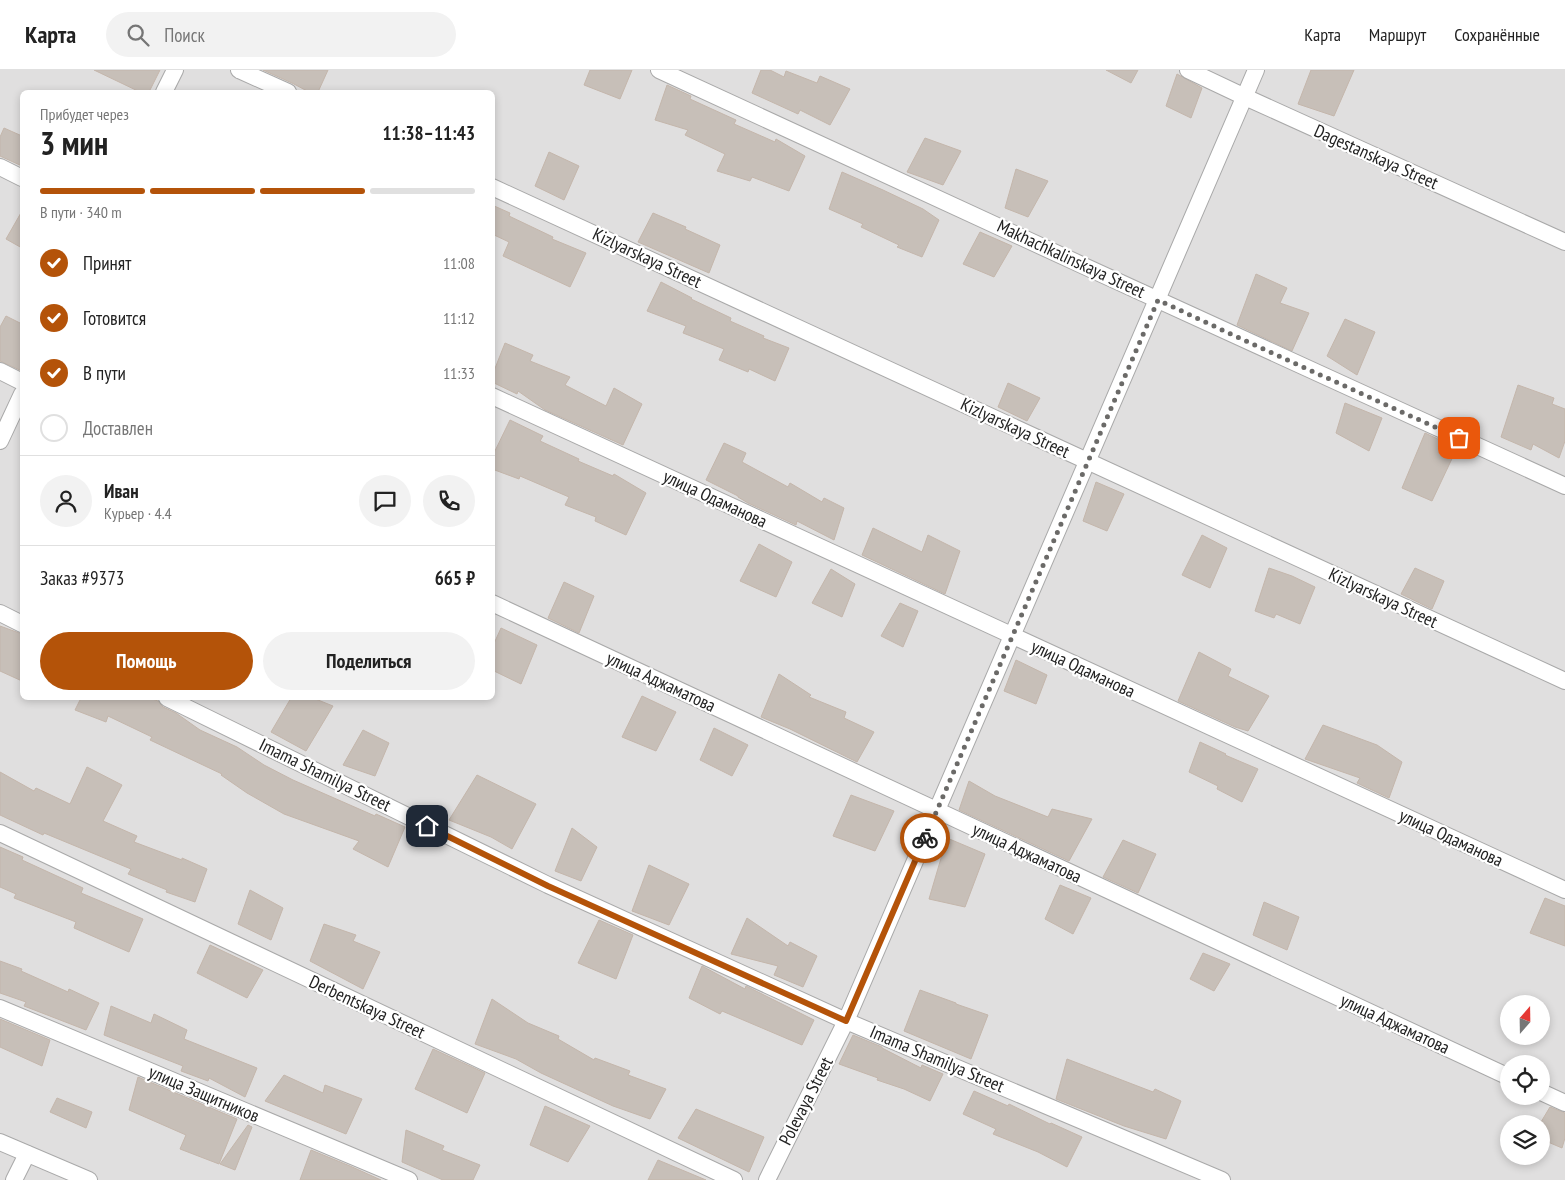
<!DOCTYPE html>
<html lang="ru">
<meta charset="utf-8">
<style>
:root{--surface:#fff;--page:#f2f2f2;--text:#222;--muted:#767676;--line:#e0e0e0;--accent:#b45309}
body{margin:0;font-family:"PT Sans Narrow",sans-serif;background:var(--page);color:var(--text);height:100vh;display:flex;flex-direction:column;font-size:19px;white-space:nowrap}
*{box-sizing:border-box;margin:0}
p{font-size:16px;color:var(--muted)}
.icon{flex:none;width:28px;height:28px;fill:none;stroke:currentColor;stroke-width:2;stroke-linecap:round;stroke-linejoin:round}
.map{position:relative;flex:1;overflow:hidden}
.panel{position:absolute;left:20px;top:20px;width:475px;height:610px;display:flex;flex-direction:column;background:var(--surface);border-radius:8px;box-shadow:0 2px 8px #0003}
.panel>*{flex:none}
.needle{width:32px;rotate:20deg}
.tools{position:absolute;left:1500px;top:925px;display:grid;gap:10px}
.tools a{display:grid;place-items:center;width:50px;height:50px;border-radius:50%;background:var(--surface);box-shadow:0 2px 8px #0003;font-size:25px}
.pin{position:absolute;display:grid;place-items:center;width:42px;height:42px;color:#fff;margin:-21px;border-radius:10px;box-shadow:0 2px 8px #0006}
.courier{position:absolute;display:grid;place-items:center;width:50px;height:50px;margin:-25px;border:4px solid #b45309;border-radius:50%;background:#fff;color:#222;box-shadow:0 1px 6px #0007}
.summary em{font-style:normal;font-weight:600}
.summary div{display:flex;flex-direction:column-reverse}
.summary{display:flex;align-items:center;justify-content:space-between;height:85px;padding:0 20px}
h1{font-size:32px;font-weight:600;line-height:38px}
.bar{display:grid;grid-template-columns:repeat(4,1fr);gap:8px 5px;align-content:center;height:60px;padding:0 20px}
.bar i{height:6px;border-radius:4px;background:var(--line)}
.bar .active{background:var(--accent)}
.bar p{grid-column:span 4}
.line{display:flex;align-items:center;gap:12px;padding:0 20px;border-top:1px solid var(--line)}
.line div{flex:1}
.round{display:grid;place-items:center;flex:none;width:52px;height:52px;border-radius:26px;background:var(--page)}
ol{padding:0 20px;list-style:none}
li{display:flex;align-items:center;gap:15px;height:55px}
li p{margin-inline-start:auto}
li .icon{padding:5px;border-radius:50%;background:var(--accent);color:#fff;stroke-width:4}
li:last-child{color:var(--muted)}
li i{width:28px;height:28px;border:2px solid var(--line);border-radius:50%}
.action{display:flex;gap:10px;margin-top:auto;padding:10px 20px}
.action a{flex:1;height:58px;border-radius:30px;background:var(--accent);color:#fff;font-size:20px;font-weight:600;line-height:58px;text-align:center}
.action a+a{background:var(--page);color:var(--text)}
header{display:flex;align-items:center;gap:30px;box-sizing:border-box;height:70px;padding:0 25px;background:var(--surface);border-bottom:1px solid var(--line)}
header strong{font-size:24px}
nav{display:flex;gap:28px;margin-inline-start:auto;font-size:18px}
.search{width:350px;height:45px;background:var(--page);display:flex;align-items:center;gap:12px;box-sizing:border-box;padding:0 18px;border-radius:28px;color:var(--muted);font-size:19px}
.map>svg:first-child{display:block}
</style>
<header>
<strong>Карта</strong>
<div class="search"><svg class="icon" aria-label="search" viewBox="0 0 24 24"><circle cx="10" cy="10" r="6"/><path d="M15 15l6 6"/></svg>Поиск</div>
<nav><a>Карта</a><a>Маршрут</a><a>Сохранённые</a></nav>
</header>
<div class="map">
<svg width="1565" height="1110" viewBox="0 0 1565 1110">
<rect width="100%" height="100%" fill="#f2efe9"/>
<path fill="#e0dfdf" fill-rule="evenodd" d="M0 0H1565V1110H0ZM22 22H492V628H22ZM1509 934H1541V966H1509ZM1509 994H1541V1026H1509ZM1509 1054H1541V1086H1509Z"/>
<g fill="#c7bfb8" stroke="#c4b6ab">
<polygon points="94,0 160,0 149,22 140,22"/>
<polygon points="263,0 328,0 318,22 309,22 292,13"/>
<polygon points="590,0 632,0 620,29 584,15"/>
<polygon points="761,0 770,0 784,7 786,1 817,13 820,6 850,19 830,55 800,40 798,44 752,23"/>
<polygon points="1106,0 1138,0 1131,13"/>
<polygon points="1311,0 1354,0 1334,46 1298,34"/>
<polygon points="1177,4 1202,18 1191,48 1166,36"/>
<polygon points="667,15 691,26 690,29 736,50 734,54 775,72 776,69 805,86 789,121 752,107 750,111 717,101 725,84 685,65 688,60 655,50"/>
<polygon points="4,58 22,66 22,96 0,86 0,67"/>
<polygon points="925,68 961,81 943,115 907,102"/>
<polygon points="549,82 579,96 564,130 535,116"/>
<polygon points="1016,99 1048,111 1028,147 1005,138"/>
<polygon points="842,102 883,120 923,139 939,150 922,187 897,177 899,175 861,157 863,154 829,139"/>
<polygon points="492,135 510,143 509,146 553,167 552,169 586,183 570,217 503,186 509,172 492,164"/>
<polygon points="22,141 22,178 6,169"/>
<polygon points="653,143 686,157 685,159 720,175 709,203 638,172"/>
<polygon points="980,162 1012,176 994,207 963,194"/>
<polygon points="1256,204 1287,218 1280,233 1309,243 1292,281 1237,255"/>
<polygon points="661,212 692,228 691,229 731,248 730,251 764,266 763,268 789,278 775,311 749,299 748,302 719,290 724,279 683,263 686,256 647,241"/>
<polygon points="6,246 22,254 22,301 0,291 0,257"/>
<polygon points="1345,249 1375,262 1357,305 1327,286"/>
<polygon points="505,273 533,285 530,291 570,307 565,315 606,336 614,318 642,334 623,375 545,340 518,321 517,324 492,312 492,306"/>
<polygon points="1008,313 1040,328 1027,351 998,337"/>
<polygon points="1518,315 1554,328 1552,334 1565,339 1565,371 1559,388 1533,374 1531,380 1501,367"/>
<polygon points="1345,333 1382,348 1369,381 1336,363"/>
<polygon points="510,350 543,366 540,371 579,389 578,391 613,406 614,404 646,423 626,465 595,451 596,447 565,435 569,427 520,406 519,409 492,399 492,387"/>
<polygon points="1425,363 1457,378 1432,431 1402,418"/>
<polygon points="724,373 746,383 742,392 788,417 790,413 822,432 824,428 844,438 834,470 797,451 796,455 748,433 738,427 738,426 706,410"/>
<polygon points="1096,412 1124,424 1107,461 1083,451"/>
<polygon points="873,458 922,482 928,465 960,481 945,524 862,485"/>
<polygon points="1202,465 1227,478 1210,518 1182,505"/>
<polygon points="759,474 792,492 776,527 740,511"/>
<polygon points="1269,498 1292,506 1315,517 1300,554 1276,544 1274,548 1255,541"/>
<polygon points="1415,498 1444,511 1432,539 1401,524"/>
<polygon points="831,499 855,514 842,547 812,533"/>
<polygon points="564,512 594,526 579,563 548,548"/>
<polygon points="900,533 918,541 903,577 881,566"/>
<polygon points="0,556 22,564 22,611 0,601"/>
<polygon points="501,558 537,575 521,614 492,600 492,578"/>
<polygon points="1199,582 1231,599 1228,606 1269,626 1248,661 1235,657 1178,631"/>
<polygon points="1016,590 1047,605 1036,634 1004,621"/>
<polygon points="779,604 811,625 809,627 846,642 844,648 874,662 857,692 790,659 761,647"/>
<polygon points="642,626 676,642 656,681 622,667"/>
<polygon points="81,628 150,628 158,631 163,637 176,643 200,660 237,677 264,695 293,710 375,746 376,744 405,757 388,797 353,779 359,771 284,744 247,723 221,705 222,704 150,670 152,667 108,646 106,652 75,640"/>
<polygon points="291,628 313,628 333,636 306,681 271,662"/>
<polygon points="1323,655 1377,675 1402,692 1389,728 1357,713 1360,708 1305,689"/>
<polygon points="714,658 748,675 732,706 700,690"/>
<polygon points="363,660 389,673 375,706 343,695"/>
<polygon points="1200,672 1226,684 1225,685 1258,699 1242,732 1217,719 1218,716 1189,702"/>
<polygon points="87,697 122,715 103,751 137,766 134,772 182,790 182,788 207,799 195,832 166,822 167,820 128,804 131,799 44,763 43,765 0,745 0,702 34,721 36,718 70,734"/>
<polygon points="477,705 536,734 512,779 491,767 449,750"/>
<polygon points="969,711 995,726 1048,747 1052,739 1092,749 1069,791 959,740"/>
<polygon points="851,725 894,741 875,781 833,766"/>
<polygon points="572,758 597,777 581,811 555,801"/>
<polygon points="947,768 985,784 965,837 929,829"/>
<polygon points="1123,770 1156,784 1138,823 1103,807"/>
<polygon points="0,777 23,787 22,790 83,818 81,823 143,849 129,882 74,858 76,852 14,828 16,824 0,817"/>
<polygon points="649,795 689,814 669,855 632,841"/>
<polygon points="1060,815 1091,828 1073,864 1045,849"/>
<polygon points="250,820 283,838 271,870 238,854"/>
<polygon points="1545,828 1565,836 1565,876 1530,863"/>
<polygon points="1264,832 1299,847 1287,880 1253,865"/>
<polygon points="747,848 788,876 790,872 817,886 803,917 774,905 778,896 731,884"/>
<polygon points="599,850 633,865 616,909 578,893"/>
<polygon points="324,854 356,865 353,871 380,882 363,919 310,891"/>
<polygon points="210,875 263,900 247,928 197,903"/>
<polygon points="1203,883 1230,894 1214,921 1190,909"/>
<polygon points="0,891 22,899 21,901 68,922 69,919 99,933 86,960 24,936 26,932 0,923"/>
<polygon points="702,896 745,919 746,916 814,950 802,975 722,941 720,944 689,928"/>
<polygon points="920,920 956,933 956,934 988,945 971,989 904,961"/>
<polygon points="492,929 528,953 559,966 558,969 594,990 595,988 630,1001 628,1005 666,1019 650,1049 613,1036 541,1003 516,989 475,974"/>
<polygon points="111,936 151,953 154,944 187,960 184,969 257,998 245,1027 209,1008 208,1011 181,1001 183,996 104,965"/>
<polygon points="0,949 50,970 42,996 0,977"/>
<polygon points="853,965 882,977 882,978 921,998 922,995 943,1004 930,1031 904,1019 877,1010 878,1008 839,994"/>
<polygon points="433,979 485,1003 467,1043 415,1019"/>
<polygon points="1067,989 1153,1022 1155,1019 1181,1031 1166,1069 1124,1056 1056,1029"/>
<polygon points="284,1005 323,1023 325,1015 362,1029 346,1064 265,1031"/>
<polygon points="138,1007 237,1049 219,1094 180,1079 186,1065 129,1040"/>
<polygon points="974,1021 1008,1036 1009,1034 1050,1054 1051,1053 1082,1067 1067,1097 1038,1082 993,1064 996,1059 963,1044"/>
<polygon points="57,1028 92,1042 86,1058 50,1042"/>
<polygon points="545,1036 590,1056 568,1092 530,1075"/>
<polygon points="1550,1037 1565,1043 1565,1068 1562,1078 1541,1069 1541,1052"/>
<polygon points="696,1039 764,1067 749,1102 678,1068"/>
<polygon points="248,1055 252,1057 235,1100 220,1094"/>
<polygon points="406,1060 444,1076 442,1080 480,1095 473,1110 443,1110 402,1092"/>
<polygon points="311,1080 350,1096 381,1110 300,1110"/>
<polygon points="658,1090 706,1110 648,1110"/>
</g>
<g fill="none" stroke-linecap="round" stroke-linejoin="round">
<defs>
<g id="minor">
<polyline points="239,0 288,22"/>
<path d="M659 0C961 139 1262 279 1565 416"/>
<polyline points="1188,0 1245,27 1565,172"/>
<polyline points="164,22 175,0"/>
<polyline points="0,97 22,108"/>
<polyline points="492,117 1565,611"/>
<polyline points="0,301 22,312"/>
<polyline points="492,326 1565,820"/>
<polyline points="0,371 22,324"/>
<polyline points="492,533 1509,1007"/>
<polyline points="0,543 22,554"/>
<polyline points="167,628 548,815 846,951 1222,1110"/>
<polyline points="0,763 734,1110"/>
<polyline points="0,938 409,1110"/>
<polyline points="1541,1022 1565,1033"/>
<polyline points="0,1072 89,1110"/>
<polyline points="14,1110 27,1084"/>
<polyline points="767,1110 846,951 1256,0"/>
</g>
</defs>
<use href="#minor" stroke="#a9a9a9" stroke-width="18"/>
<use href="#minor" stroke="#fff" stroke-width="16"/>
</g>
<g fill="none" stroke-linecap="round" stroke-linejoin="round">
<polyline stroke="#6b6a68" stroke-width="5" stroke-dasharray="0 9" points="925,768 1158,230 1248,272 1459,368"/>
<polyline stroke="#b45309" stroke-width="6" points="427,756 548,816 846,951 925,768"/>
</g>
<g text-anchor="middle" stroke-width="4.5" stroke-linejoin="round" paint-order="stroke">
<g font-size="18" fill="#222" stroke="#fff">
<text transform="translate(1376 87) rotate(24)" y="6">Dagestanskaya Street</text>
<text transform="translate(647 188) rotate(25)" y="6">Kizlyarskaya Street</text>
<text transform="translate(1071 189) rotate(25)" y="6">Makhachkalinskaya Street</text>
<text transform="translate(1015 358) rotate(25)" y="6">Kizlyarskaya Street</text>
<text transform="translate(715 429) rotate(25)" y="6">улица Одаманова</text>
<text transform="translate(1383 528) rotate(25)" y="6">Kizlyarskaya Street</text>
<text transform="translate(1083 599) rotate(25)" y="6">улица Одаманова</text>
<text transform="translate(661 612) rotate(25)" y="6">улица Аджаматова</text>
<text transform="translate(325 705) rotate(26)" y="6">Imama Shamilya Street</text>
<text transform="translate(1451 768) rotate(25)" y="6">улица Одаманова</text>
<text transform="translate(1027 783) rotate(25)" y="6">улица Аджаматова</text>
<text transform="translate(367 937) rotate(25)" y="6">Derbentskaya Street</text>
<text transform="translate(1395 954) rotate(25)" y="6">улица Аджаматова</text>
<text transform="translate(937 989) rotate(23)" y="6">Imama Shamilya Street</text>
<text transform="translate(204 1024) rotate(23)" y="6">улица Защитников</text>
<text transform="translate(806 1031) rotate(-63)" y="6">Polevaya Street</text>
</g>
</g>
</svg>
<div class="tools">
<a><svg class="needle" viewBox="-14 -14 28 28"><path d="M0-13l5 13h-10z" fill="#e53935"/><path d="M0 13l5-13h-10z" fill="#767676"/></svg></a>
<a><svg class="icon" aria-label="locate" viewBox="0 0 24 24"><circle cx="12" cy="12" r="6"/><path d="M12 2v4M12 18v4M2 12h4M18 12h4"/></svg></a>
<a><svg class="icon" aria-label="layers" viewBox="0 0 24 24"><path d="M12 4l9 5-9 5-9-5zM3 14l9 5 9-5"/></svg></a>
</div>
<div class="pin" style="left:1459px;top:368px;background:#ea580c"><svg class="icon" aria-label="bag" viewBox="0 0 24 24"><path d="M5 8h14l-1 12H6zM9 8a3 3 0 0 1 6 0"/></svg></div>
<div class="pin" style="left:427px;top:756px;background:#1f2937"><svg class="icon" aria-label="home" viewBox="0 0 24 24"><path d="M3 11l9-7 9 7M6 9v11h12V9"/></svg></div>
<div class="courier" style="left:925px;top:768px"><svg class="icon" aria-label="bike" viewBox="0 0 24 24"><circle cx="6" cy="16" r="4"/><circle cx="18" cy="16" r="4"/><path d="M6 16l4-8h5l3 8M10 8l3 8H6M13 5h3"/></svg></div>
<section class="panel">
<div class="summary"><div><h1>3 мин</h1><p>Прибудет через</p></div><em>11:38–11:43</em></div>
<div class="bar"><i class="active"></i><i class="active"></i><i class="active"></i><i></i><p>В пути · 340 m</p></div>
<ol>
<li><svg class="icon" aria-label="check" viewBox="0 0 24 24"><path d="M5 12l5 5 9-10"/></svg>Принят<p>11:08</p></li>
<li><svg class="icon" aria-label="check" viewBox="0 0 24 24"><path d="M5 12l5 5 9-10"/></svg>Готовится<p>11:12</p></li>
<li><svg class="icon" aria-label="check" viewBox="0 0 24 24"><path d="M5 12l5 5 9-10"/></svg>В пути<p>11:33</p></li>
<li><i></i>Доставлен</li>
</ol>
<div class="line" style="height:90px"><a class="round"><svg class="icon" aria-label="person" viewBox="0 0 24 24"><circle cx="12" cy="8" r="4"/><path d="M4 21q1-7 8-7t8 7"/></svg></a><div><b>Иван</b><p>Курьер · 4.4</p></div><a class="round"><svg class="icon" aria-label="chat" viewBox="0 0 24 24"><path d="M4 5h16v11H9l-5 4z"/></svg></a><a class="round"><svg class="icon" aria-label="phone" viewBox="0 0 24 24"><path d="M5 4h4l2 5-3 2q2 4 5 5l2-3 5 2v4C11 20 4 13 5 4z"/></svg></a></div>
<div class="line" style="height:65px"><div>Заказ #9373</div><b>665 ₽</b></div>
<div class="action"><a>Помощь</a><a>Поделиться</a></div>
</section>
</div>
